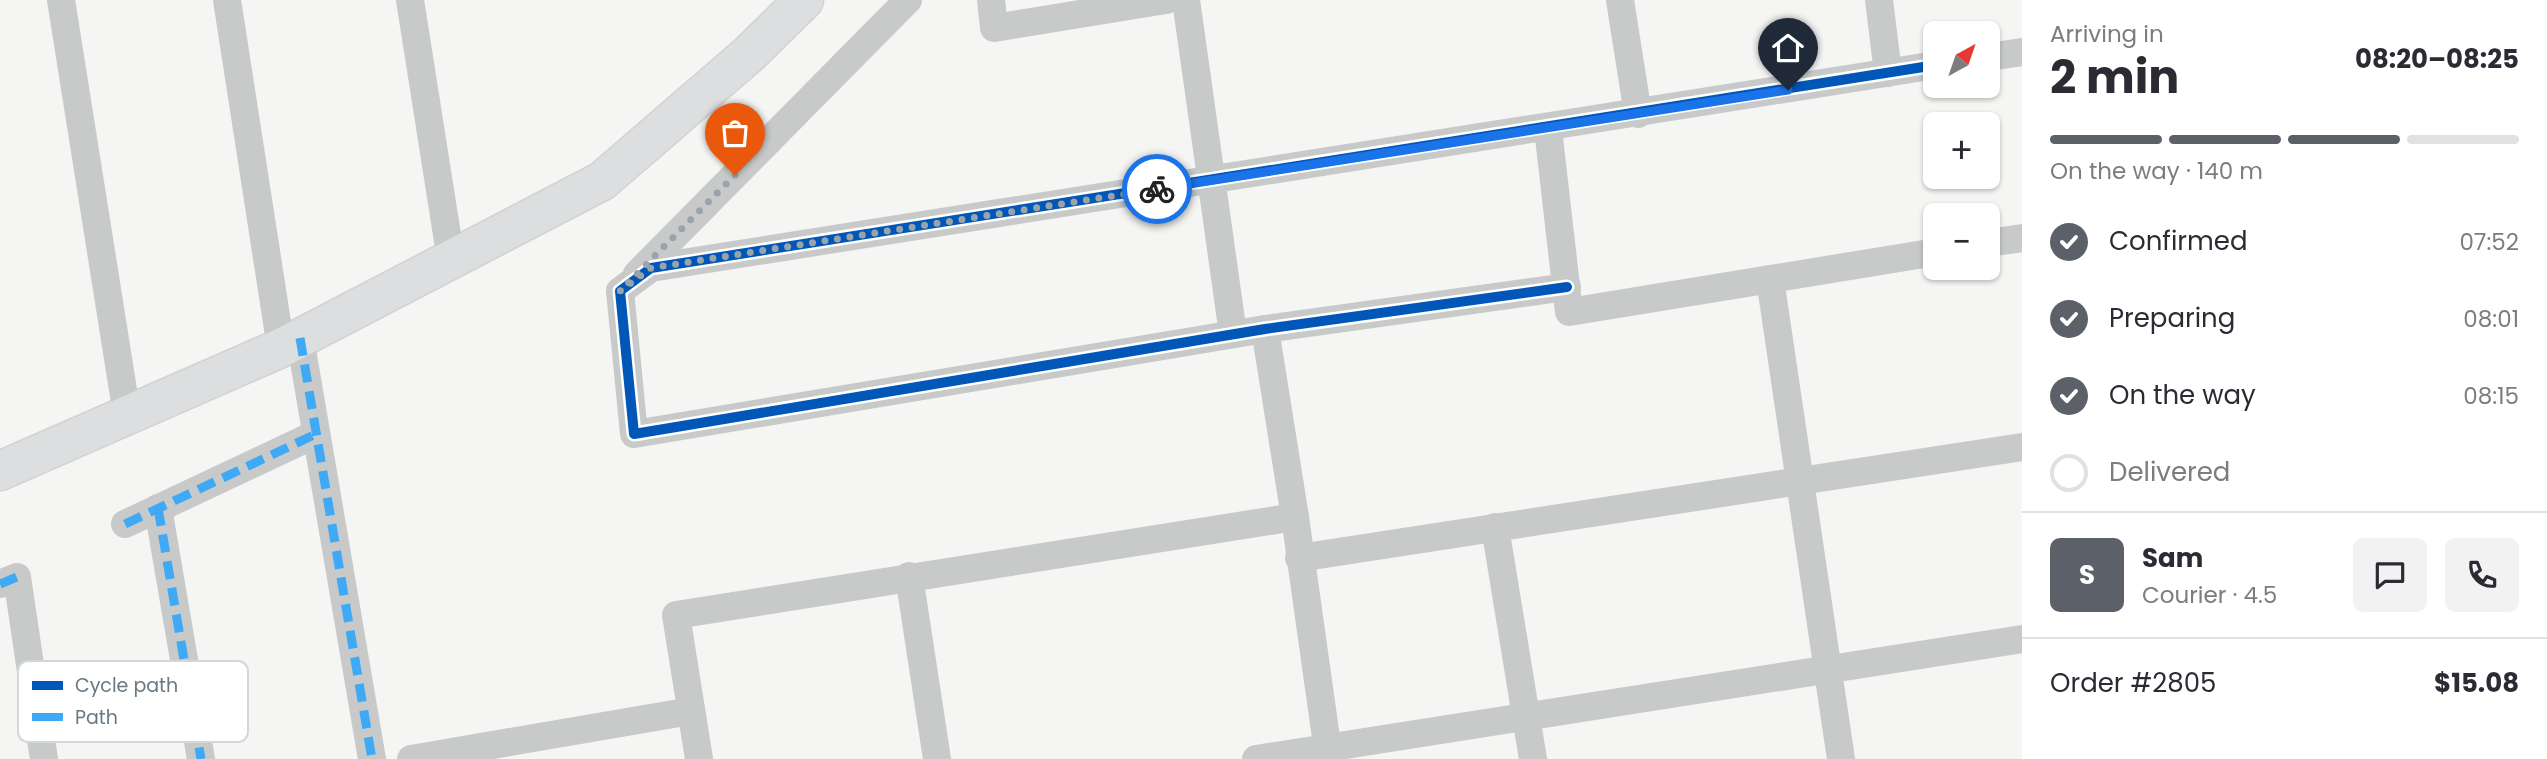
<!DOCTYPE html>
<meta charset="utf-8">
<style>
:root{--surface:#fff;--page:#f2f2f3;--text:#2b2b33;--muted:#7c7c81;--line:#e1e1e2;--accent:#5c6169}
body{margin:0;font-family:Poppins,sans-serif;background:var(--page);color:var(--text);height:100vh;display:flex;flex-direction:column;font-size:26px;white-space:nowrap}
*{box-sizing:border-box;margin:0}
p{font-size:23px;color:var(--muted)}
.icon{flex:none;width:38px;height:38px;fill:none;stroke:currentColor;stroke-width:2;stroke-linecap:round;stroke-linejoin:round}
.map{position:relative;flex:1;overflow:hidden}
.sheet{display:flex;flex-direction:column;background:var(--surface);width:525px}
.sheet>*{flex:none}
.needle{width:46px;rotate:40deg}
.controls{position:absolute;left:1923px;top:21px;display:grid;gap:14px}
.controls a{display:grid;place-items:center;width:77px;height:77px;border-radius:10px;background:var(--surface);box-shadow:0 2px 5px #0004;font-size:35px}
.pin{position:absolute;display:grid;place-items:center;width:60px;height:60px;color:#fff;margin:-72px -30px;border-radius:50% 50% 50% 0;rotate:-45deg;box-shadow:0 0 7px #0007}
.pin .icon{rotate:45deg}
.courier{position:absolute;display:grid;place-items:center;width:70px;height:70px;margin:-35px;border:5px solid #1a73e8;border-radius:50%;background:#fff;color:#222;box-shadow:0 2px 9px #0007}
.head em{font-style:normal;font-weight:700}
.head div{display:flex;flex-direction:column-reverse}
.head{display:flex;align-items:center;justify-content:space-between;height:119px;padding:0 28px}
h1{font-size:46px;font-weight:700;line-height:52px}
.bar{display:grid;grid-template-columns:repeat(4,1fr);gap:10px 7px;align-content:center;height:84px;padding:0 28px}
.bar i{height:9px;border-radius:5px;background:var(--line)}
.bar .selected{background:var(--accent)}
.bar p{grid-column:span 4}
.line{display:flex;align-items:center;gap:18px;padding:0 28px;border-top:2px solid var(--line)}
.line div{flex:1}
.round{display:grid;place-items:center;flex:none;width:74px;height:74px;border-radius:10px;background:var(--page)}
ol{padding:0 28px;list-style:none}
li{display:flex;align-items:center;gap:21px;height:77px}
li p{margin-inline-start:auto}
li .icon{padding:7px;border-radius:50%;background:var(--accent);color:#fff;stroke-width:4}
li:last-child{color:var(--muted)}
li i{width:38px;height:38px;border:4px solid var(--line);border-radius:50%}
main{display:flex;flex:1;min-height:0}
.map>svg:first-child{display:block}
</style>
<main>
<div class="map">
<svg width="2022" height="759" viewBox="0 0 2022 759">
<rect width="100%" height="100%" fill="#f5f5f4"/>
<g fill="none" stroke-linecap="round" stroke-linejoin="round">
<defs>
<polyline id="secondary" points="0,471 281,348 602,181 749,54 804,0"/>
</defs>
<use href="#secondary" stroke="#d1d2d2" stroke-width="41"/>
<g stroke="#c8caca" stroke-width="28">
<polyline points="61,0 127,415"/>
<polyline points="227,0 281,348"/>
<polyline points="410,0 451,260"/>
<polyline points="991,0 994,28 1166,0"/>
<polyline points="1186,0 1233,334"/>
<polyline points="1620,0 1638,114"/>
<polyline points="1879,0 1888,73"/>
<polyline points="1988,57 2022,52"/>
<polyline points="1548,129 1569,312 1936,252"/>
<polyline points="1988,243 2022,238"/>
<polyline points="637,274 908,0"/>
<polyline points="1770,279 1841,759"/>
<polyline points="1567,287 1265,329 634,434 620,291 651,268 1936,65"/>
<polyline points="1265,329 1295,517 1329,759"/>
<polyline points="300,338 372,759"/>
<polyline points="158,508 201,759"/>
<polyline points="125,524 316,434"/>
<polyline points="1495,527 1533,759"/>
<polyline points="1299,558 2022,447"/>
<polyline points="909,576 937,759"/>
<polyline points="0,584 17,577 44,759"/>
<polyline points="411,759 691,711"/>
<polyline points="699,759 676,615 1295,517"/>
<polyline points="1256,759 2022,639"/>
</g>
<use href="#secondary" stroke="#dddedf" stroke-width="38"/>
<g stroke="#3fa9f5" stroke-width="9" stroke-dasharray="18 9" stroke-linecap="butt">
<polyline points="300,338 372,759"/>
<polyline points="158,508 201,759"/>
<polyline points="125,524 316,434"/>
<polyline points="0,584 17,577"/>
</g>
<defs>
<polyline id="cycleway" points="1567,287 1265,329 634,434 620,291 651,268 1936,65"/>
</defs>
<use href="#cycleway" stroke="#fff" stroke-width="15"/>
<use href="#cycleway" stroke="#0057b8" stroke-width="10"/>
</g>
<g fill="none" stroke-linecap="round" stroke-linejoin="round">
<polyline stroke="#99a4aa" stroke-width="7" stroke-dasharray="0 12.6" points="735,175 620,291 651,268 1157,189"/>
<polyline stroke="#1a73e8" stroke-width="9" points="1157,189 1788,90"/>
</g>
<rect x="18" y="661" width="230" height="81" rx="10" fill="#fff" stroke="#d2d7da" stroke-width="2"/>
<rect x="32" y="681" width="31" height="9" fill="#0057b8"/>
<rect x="32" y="713" width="31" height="8" fill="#3fa9f5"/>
<g font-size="19" fill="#687982">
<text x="75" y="692">Cycle path</text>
<text x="75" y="724">Path</text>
</g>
</svg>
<div class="controls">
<a><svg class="needle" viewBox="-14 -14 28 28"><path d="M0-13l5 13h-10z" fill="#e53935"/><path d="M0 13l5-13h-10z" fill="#7c7c81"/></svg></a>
<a>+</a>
<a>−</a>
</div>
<div class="pin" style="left:735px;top:175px;background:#ea580c"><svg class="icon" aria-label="bag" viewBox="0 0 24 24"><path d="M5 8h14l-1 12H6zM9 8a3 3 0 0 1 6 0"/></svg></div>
<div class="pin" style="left:1788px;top:90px;background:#1f2937"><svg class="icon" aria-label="home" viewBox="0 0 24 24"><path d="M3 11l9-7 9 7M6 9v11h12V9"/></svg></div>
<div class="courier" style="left:1157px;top:189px"><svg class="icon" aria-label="bike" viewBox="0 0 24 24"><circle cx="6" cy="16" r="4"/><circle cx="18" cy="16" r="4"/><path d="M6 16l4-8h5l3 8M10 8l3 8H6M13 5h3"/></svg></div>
</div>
<section class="sheet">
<div class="head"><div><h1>2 min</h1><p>Arriving in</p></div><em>08:20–08:25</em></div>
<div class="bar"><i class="selected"></i><i class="selected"></i><i class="selected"></i><i></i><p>On the way · 140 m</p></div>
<ol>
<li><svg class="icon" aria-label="check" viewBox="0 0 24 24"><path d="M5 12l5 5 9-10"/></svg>Confirmed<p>07:52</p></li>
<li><svg class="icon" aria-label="check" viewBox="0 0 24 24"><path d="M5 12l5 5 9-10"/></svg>Preparing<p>08:01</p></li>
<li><svg class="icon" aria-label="check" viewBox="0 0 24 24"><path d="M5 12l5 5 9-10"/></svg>On the way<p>08:15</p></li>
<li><i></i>Delivered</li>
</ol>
<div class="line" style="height:126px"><b class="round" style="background:var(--accent);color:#fff">S</b><div><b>Sam</b><p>Courier · 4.5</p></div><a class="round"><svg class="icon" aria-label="chat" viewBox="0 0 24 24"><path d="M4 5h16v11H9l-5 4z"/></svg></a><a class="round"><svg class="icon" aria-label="phone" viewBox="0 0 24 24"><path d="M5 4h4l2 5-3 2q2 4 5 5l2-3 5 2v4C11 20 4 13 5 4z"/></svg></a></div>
<div class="line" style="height:91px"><div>Order #2805</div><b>$15.08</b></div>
</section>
</main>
